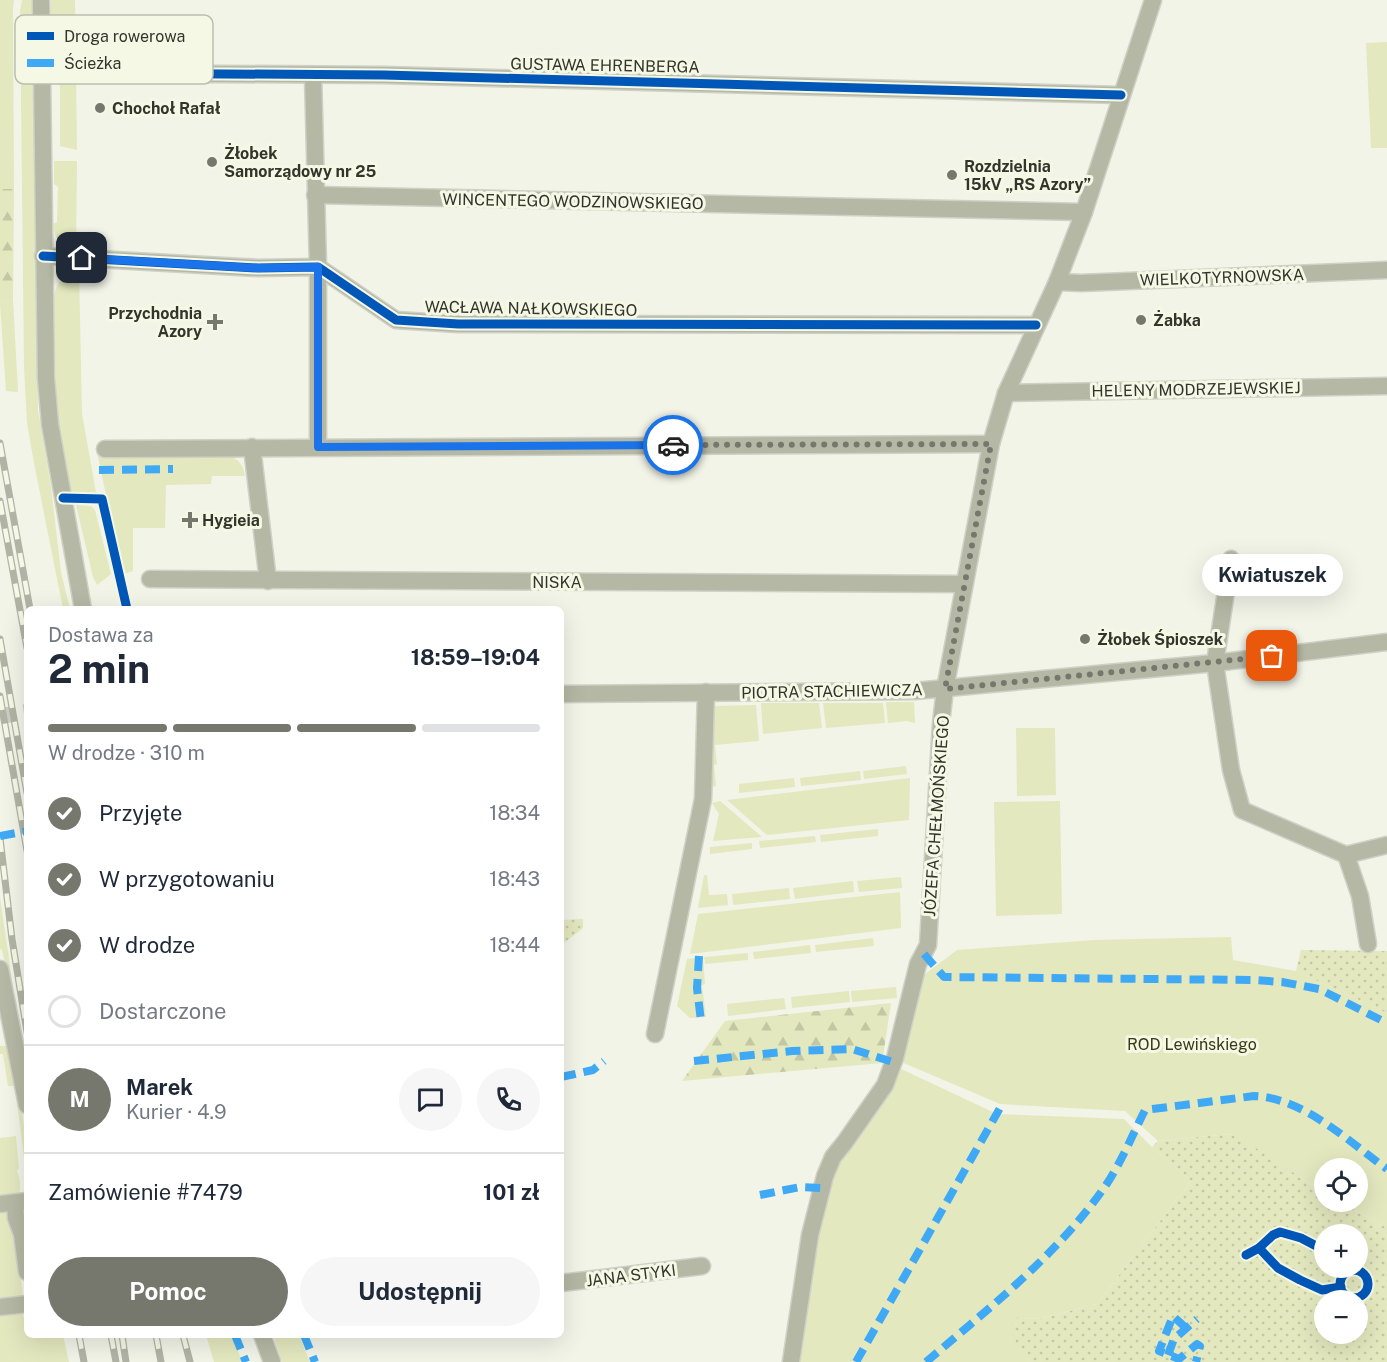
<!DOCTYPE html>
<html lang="pl">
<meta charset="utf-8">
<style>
:root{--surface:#fff;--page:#f6f6f7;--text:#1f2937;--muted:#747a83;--line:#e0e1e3;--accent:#76786e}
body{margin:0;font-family:"Public Sans",sans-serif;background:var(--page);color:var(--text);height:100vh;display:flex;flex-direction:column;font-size:22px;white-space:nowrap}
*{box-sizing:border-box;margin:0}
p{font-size:20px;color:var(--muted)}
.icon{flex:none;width:33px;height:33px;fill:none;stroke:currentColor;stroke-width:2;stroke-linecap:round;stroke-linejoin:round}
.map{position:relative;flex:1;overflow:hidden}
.drawer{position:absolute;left:24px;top:606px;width:540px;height:732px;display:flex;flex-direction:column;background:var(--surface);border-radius:9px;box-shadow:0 6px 24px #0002}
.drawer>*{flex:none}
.tools{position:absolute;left:1314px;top:1158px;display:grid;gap:12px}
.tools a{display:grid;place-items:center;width:54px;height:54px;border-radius:50%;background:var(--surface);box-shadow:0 6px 24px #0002;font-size:30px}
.pin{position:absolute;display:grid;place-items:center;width:51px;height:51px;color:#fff;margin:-26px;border-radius:12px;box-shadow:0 3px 9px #0006}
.courier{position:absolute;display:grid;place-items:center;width:60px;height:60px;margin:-30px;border:4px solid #1a73e8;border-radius:50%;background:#fff;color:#222;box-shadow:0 2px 8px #0007}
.bubble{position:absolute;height:42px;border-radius:21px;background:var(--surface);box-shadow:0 6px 24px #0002;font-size:20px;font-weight:700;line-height:42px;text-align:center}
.overview em{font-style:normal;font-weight:700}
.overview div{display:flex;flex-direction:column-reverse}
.overview{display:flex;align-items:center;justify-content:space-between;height:102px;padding:0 24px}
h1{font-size:39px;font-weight:700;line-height:45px}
.bar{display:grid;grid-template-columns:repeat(4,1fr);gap:9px 6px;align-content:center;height:72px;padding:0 24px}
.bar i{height:8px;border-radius:4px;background:var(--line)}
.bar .on{background:var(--accent)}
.bar p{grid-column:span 4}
.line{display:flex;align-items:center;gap:15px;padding:0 24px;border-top:2px solid var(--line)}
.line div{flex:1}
.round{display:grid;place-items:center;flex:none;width:63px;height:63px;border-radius:32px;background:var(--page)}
ol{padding:0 24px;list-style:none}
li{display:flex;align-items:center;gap:18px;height:66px}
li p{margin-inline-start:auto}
li .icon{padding:6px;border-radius:50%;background:var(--accent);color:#fff;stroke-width:4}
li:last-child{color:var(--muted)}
li i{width:33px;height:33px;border:3px solid var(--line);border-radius:50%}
.button{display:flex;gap:12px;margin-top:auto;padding:12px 24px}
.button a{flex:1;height:69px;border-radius:36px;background:var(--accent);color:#fff;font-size:24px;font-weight:700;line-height:69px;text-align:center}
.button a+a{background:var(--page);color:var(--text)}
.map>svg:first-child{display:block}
</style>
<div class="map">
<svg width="1387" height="1362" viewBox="0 0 1387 1362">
<defs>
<pattern id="forest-firs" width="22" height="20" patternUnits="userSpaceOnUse" patternTransform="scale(1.5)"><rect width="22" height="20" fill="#e3e8bf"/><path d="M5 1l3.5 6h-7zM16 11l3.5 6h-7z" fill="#c3c8a4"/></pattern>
<pattern id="park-dots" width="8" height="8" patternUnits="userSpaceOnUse" patternTransform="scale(1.5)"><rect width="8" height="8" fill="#e3e8bf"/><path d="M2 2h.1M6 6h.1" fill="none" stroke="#c3c8a4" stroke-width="1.8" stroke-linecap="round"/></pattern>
</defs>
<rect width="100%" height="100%" fill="#f2f4e8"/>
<g fill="#e3e8bf">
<polygon points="0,0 14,0 13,9 14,189 0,189"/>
<polygon points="22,0 32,0 38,410 51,487 61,572 70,609 63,609 34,463 27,423 24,367 20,11"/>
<polygon points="51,0 75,0 77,150 60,146 60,86 51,77"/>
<polygon points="1387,42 1387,148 1371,148 1366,43"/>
<path d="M54 161H77L76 251C61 247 54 239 53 224L57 222 58 187 54 184Z"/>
<path d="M79 268 82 414 97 498 74 497 71 494 59 432 56 400 54 296C57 280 65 275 79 268Z"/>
<polygon points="13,300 18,392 6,391 0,304"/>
<path d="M103 447 227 455C238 459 243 463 245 476H212L211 484 166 485 165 528H133V571L123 574 96 448Z"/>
<polygon points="76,505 91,506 95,510 111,574 97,585 93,577"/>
<polygon points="886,702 914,702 915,723 907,721 888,723"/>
<polygon points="761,703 819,703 822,728 763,734"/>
<polygon points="823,703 883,703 885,723 826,728"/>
<polygon points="756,705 759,741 715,745 717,764 714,765 716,786 712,787 710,719 714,706"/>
<polygon points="1055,728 1056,795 1017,796 1016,728"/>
<polygon points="906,766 907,774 864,779 863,771"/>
<polygon points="860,771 861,780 801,786 800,778"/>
<polygon points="794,778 795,787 739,793 739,784"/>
<polygon points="910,778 909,820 767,835 727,800"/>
<polygon points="720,801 762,837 713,841 719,814 712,803"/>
<polygon points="1060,801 1062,914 996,916 994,802"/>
<polygon points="878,829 878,836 821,842 820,835"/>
<polygon points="815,836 816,842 760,848 759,841"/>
<polygon points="752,843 752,849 710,854 710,847"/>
<polygon points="704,875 707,875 709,895 727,894 728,905 698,908"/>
<polygon points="901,877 902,888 859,892 857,881"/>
<polygon points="853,881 854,892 795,899 793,888"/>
<polygon points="789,888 790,899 733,905 732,894"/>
<polygon points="900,892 901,928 690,954 698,914"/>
<polygon points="0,897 18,1022 2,950 0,949"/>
<polygon points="1231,937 1233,960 1296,971 1387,1013 1387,1228 1340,1202 1358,1202 1358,1168 1324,1168 1324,1192 1230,1134 1158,1141 1125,1111 1000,1104 899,1061 920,978 957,950 1094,940"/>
<polygon points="873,938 874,946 816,952 815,945"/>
<polygon points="810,945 811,953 754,959 753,952"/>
<polygon points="748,953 748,960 705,964 704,957"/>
<polygon points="703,957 705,984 702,985 706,1017 690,1018 677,1006 687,959"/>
<polygon points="896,987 897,998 852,1002 851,991"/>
<polygon points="849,991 850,1002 792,1008 791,997"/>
<polygon points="784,998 786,1009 728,1016 727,1004"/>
<polygon points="0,1046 8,1046 13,1059 27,1144 27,1181 15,1086 8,1086 3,1054 0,1054"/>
<polygon points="897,1067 997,1114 1124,1119 1152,1147 1191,1181 1097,1304 1042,1318 1023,1319 1018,1317 1029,1360 1034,1362 797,1362 815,1236 830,1179 841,1158"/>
<path d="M16 1136 19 1169 17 1170C19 1178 22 1184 19 1194L0 1199V1138Z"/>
<polygon points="0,1210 7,1210 15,1228 23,1297 0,1300"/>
<polygon points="20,1312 23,1314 25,1323 27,1323 27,1335 63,1335 69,1362 0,1362 0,1314"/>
<polygon points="206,1335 232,1335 242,1362 214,1362"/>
<polygon points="273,1335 299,1335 310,1362 282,1362"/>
</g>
<g fill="url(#forest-firs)">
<polygon points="0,189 14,189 13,300 0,304"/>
<polygon points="891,1003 882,1063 682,1081 725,1021"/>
</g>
<g fill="url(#park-dots)" fill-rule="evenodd">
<polygon points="583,919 583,928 564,943 561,943 561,920"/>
<polygon points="1301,950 1387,951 1387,1013 1296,971"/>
<path d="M1230 1134C1264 1150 1292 1174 1324 1192V1202H1340L1387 1228V1362H1034C1016 1356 1013 1342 1011 1325L1018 1317 1023 1319 1043 1318 1097 1304 1191 1181 1152 1147 1158 1141ZM1358 1234V1268H1324V1234ZM1358 1300V1334H1324V1300Z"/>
</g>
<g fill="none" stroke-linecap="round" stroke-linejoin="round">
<polyline stroke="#cccec3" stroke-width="16" stroke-dasharray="16 8" stroke-linecap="butt" points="0,716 27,712"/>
<defs>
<g id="minor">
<polyline points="41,0 46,378 50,424 83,609"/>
<polyline points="87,73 384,75 1121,95"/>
<polyline points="313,75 318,267 318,447"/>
<polyline points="315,195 1084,212"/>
<polyline points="43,256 258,268 318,267 396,320 458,324 1036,325"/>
<polyline points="1057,282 1081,283 1387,270"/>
<polyline points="1006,393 1387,386"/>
<polyline points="252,447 268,581"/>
<polyline points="105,449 991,444"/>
<polyline points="1231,559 1215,663 1231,770 1242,810 1346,855 1387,845"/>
<polyline points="150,579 964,584"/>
<polyline points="561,694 915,691 1215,663 1387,642"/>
<polyline points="1346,855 1360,896 1368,944"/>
<polyline points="0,969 27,1105"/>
<polyline points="655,1034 703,799 706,692"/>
<polyline points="15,1203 16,1218 22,1234 27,1272"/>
<polyline points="0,1204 27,1201"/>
<polyline points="561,1283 702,1266"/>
<polyline points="0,1307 27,1304"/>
<polyline points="262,1335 272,1362"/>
<polyline points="791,1362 810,1235 825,1176 833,1157 845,1142 885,1085 895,1058 918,964 928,945 941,723 945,689 991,444 1006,393 1057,282 1084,212 1153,0"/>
</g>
</defs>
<use href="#minor" stroke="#cfd1c7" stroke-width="19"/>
<use href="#minor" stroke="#b5b8a4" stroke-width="16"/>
<defs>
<g id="rail">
<polyline points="0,443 30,609"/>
<polyline points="0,501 27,648"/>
<polyline points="0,639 27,793"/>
<polyline points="0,696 27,851"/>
<polyline points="0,838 12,939 27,1032"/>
<polyline points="79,1335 84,1362"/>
<polyline points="111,1335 116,1362"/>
<polyline points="122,1335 126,1362"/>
<polyline points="156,1335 161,1362"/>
<polyline points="183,1335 190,1362"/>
</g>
</defs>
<use href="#rail" stroke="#b1b3a5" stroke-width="7"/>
<use href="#rail" stroke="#f5f8e4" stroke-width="4.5" stroke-dasharray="14" stroke-linecap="butt"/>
<g stroke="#3fa9f5" stroke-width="8" stroke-dasharray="15 8" stroke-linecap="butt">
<polyline points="99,470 173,469"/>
<polyline points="0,836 27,831"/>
<polyline points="924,954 944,977 1254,980 1282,982 1319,989 1387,1023"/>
<polyline points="699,956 697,988 701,1021"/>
<polyline points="694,1061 792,1051 852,1049 893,1062"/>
<polyline points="561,1077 593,1070 604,1061"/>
<polyline points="760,1195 800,1187 821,1188"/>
<polyline points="1186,1328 1173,1316 1159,1351 1179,1359 1197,1344 1200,1346 1196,1362"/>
<polyline points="235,1335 246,1362"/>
<polyline points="304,1335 315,1362"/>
<polyline points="1168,1355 1174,1339 1197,1319"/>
<polyline points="856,1362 1000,1108"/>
<path d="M926 1362C988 1309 1056 1256 1104 1188 1120 1165 1132 1136 1145 1110L1254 1096C1304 1098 1348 1141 1387 1169"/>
</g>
<defs>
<g id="cycleway">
<polyline points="87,73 384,75 1121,95"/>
<polyline points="43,256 258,268 318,267 396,320 458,324 1036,325"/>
<polyline points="63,498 102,499 127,609"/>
<polyline points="1259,1248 1278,1268 1300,1280 1322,1290 1341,1287"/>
<polyline points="1246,1255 1259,1248 1273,1235 1280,1232 1301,1238 1324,1250"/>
<circle cx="1354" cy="1284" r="14"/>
</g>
</defs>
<use href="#cycleway" stroke="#f5f8e4" stroke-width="13"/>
<use href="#cycleway" stroke="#0057b8" stroke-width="9"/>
</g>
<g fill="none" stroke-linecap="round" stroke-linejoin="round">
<polyline stroke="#76786e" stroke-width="6" stroke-dasharray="0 10.8" points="673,445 991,444 945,689 1272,656"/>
<polyline stroke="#1a73e8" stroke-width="8" points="82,258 258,268 318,267 318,447 673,445"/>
</g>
<g fill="#76786e" stroke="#f5f8e4" stroke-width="2">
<circle cx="100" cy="108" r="6"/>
<circle cx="212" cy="162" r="6"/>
<circle cx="952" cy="175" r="6"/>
<circle cx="1141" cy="320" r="6"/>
<path d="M212 313h6v6h6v6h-6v6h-6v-6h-6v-6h6z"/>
<path d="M187 511h6v6h6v6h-6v6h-6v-6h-6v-6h6z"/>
<circle cx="1085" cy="639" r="6"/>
</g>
<g text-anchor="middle" stroke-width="6" stroke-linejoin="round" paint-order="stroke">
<g font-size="16" fill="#33352d" stroke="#f5f8e4">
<text transform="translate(605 65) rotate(1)" y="6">GUSTAWA EHRENBERGA</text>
<text transform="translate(573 201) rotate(1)" y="6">WINCENTEGO WODZINOWSKIEGO</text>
<text transform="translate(1222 277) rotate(-2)" y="6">WIELKOTYRNOWSKA</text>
<text transform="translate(531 308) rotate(1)" y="6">WACŁAWA NAŁKOWSKIEGO</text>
<text transform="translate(1196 389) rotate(-1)" y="6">HELENY MODRZEJEWSKIEJ</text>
<text x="557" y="588">NISKA</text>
<text transform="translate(832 691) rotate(-1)" y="6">PIOTRA STACHIEWICZA</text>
<text transform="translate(936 816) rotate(-86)" y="6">JÓZEFA CHEŁMOŃSKIEGO</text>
<text transform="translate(631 1275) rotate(-7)" y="6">JANA STYKI</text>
</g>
<g font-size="16" font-weight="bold" fill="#33352d" stroke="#f5f8e4" text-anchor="start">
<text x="112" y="114">Chochoł Rafał</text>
<text x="224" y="159">Żłobek<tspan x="224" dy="18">Samorządowy nr 25</tspan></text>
<text x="964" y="172">Rozdzielnia<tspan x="964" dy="18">15kV „RS Azory”</tspan></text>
<text x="202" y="319" text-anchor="end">Przychodnia<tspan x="202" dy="18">Azory</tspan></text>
<text x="1153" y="326">Żabka</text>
<text x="202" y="526">Hygieia</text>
<text x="1097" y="645">Żłobek Śpioszek</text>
</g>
<g font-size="16" fill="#373b14" stroke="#f5f8e4">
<text x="1192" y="1050">ROD Lewińskiego</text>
</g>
</g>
<rect x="15" y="15" width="198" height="69" rx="9" fill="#f5f8e4" stroke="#bbbead" stroke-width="1.5"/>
<rect x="27" y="32" width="27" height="8" fill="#0057b8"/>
<rect x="27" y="59" width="27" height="8" fill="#3fa9f5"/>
<g font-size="16" fill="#33352d">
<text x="64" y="42">Droga rowerowa</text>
<text x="64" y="69">Ścieżka</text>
</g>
</svg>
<div class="tools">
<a><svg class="icon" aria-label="locate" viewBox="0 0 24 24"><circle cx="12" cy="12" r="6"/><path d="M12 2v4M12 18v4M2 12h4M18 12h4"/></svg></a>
<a>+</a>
<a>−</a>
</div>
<div class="pin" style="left:1272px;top:656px;background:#ea580c"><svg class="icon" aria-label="bag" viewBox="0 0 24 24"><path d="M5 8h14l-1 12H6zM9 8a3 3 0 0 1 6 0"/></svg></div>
<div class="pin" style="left:82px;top:258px;background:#1f2937"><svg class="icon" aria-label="home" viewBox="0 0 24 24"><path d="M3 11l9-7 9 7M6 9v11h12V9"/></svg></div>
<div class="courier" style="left:673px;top:445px"><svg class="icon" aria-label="car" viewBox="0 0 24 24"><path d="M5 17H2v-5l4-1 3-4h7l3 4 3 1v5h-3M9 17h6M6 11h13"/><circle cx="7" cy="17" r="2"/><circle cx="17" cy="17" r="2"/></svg></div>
<div class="bubble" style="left:1202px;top:554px;width:141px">Kwiatuszek</div>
<section class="drawer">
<div class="overview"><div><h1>2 min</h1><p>Dostawa za</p></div><em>18:59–19:04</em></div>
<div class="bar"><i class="on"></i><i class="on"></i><i class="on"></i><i></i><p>W drodze · 310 m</p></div>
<ol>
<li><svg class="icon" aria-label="check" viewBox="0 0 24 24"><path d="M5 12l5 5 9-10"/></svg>Przyjęte<p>18:34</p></li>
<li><svg class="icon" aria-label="check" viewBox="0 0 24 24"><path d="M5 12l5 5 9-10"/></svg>W przygotowaniu<p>18:43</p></li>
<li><svg class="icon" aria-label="check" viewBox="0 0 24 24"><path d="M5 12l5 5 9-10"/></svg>W drodze<p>18:44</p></li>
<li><i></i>Dostarczone</li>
</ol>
<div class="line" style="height:108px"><b class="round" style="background:var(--accent);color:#fff">M</b><div><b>Marek</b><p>Kurier · 4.9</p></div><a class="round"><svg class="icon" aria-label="chat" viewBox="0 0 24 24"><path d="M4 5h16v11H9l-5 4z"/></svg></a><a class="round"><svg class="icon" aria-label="phone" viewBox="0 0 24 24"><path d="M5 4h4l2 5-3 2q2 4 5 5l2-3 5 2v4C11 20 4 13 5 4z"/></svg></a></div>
<div class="line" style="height:78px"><div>Zamówienie #7479</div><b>101 zł</b></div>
<div class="button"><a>Pomoc</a><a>Udostępnij</a></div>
</section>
</div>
